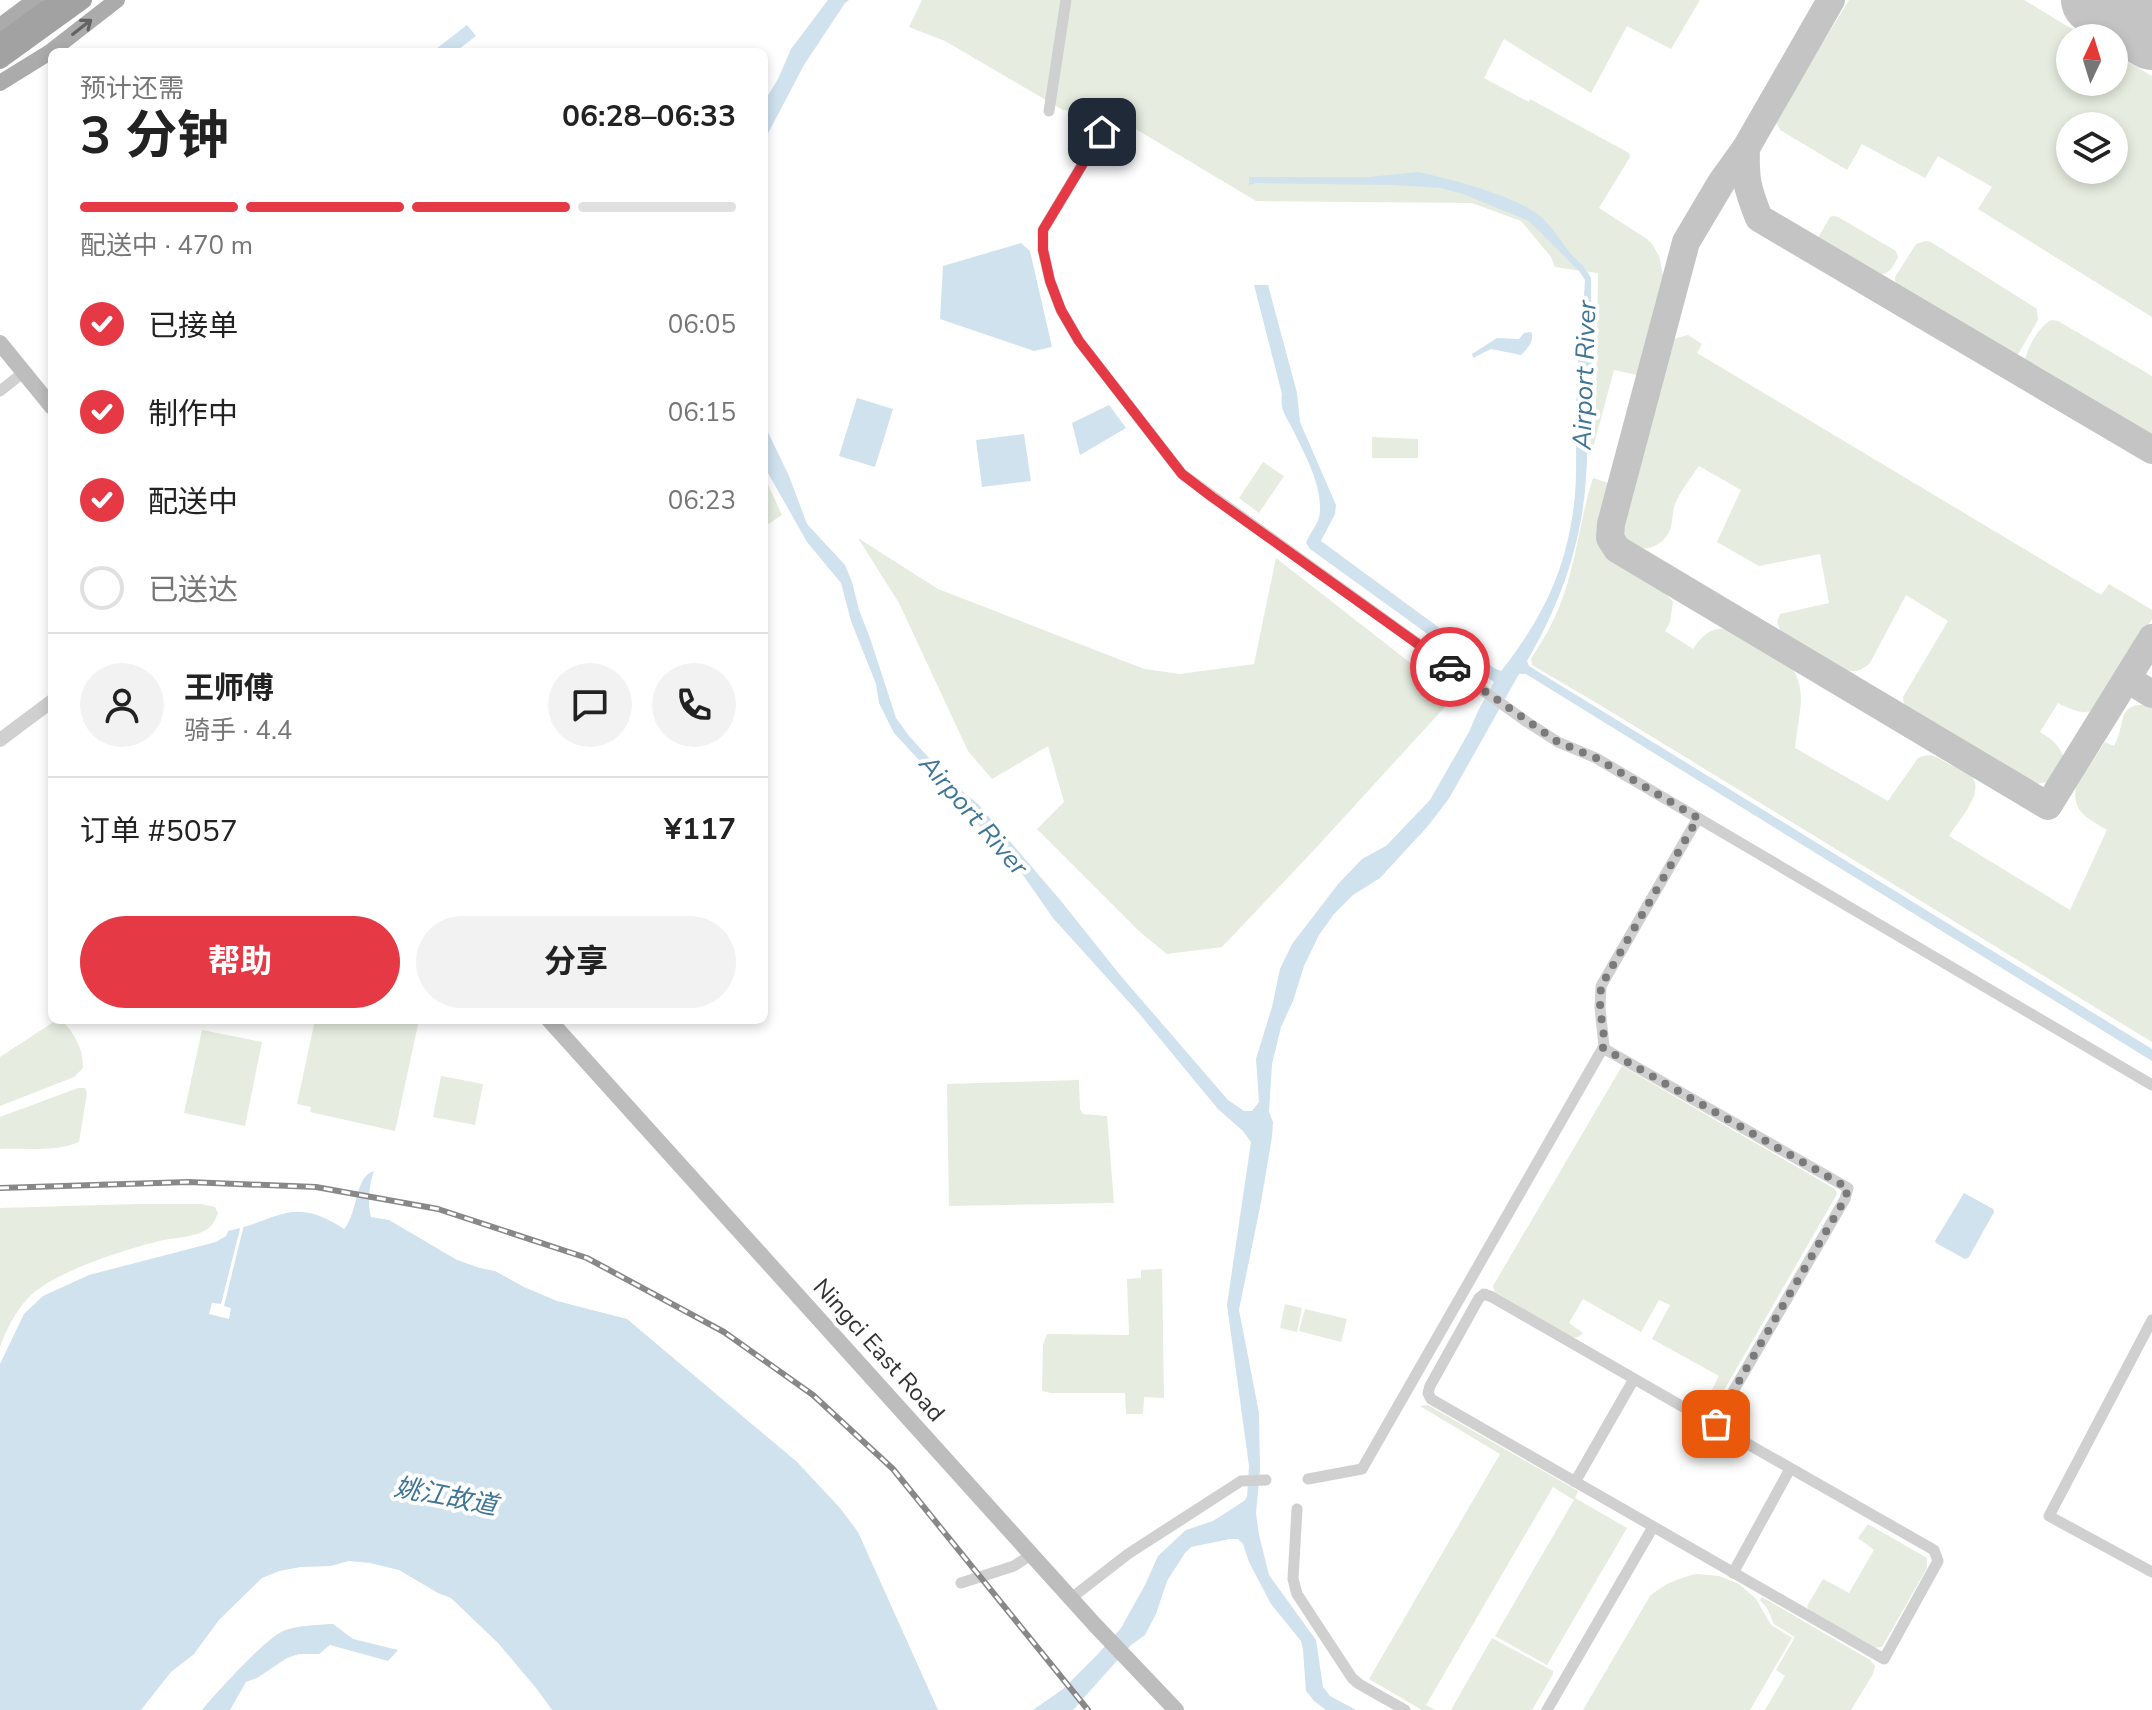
<!DOCTYPE html>
<html lang="zh">
<meta charset="utf-8">
<style>
:root{--surface:#fff;--page:#f2f2f2;--text:#222;--muted:#767676;--line:#e0e0e0;--accent:#e63946}
body{margin:0;font-family:"Nunito Sans","Noto Sans SC",sans-serif;background:var(--page);color:var(--text);height:100vh;display:flex;flex-direction:column;font-size:30px;white-space:nowrap}
*{box-sizing:border-box;margin:0}
p{font-size:26px;color:var(--muted)}
.icon{flex:none;width:44px;height:44px;fill:none;stroke:currentColor;stroke-width:2;stroke-linecap:round;stroke-linejoin:round}
.map{position:relative;flex:1;overflow:hidden}
.side{position:absolute;left:48px;top:48px;width:720px;height:976px;display:flex;flex-direction:column;background:var(--surface);border-radius:12px;box-shadow:0 4px 12px #0003}
.side>*{flex:none}
.needle{width:52px;rotate:4deg}
.fabs{position:absolute;left:2056px;top:24px;display:grid;gap:16px}
.fabs a{display:grid;place-items:center;width:72px;height:72px;border-radius:50%;background:var(--surface);box-shadow:0 4px 12px #0003;font-size:40px}
.pin{position:absolute;display:grid;place-items:center;width:68px;height:68px;color:#fff;margin:-34px;border-radius:16px;box-shadow:0 4px 12px #0006}
.courier{position:absolute;display:grid;place-items:center;width:80px;height:80px;margin:-40px;border:6px solid #e63946;border-radius:50%;background:#fff;color:#222;box-shadow:0 2px 10px #0007}
.head em{font-style:normal;font-weight:700}
.head div{display:flex;flex-direction:column-reverse}
.head{display:flex;align-items:center;justify-content:space-between;height:136px;padding:0 32px}
h1{font-size:52px;font-weight:700;line-height:60px}
.bar{display:grid;grid-template-columns:repeat(4,1fr);gap:12px 8px;align-content:center;height:96px;padding:0 32px}
.bar i{height:10px;border-radius:6px;background:var(--line)}
.bar .on{background:var(--accent)}
.bar p{grid-column:span 4}
.line{display:flex;align-items:center;gap:20px;padding:0 32px;border-top:2px solid var(--line)}
.line div{flex:1}
.round{display:grid;place-items:center;flex:none;width:84px;height:84px;border-radius:42px;background:var(--page)}
ol{padding:0 32px;list-style:none}
li{display:flex;align-items:center;gap:24px;height:88px}
li p{margin-inline-start:auto}
li .icon{padding:8px;border-radius:50%;background:var(--accent);color:#fff;stroke-width:4}
li:last-child{color:var(--muted)}
li i{width:44px;height:44px;border:4px solid var(--line);border-radius:50%}
.primary-button{display:flex;gap:16px;margin-top:auto;padding:16px 32px}
.primary-button a{flex:1;height:92px;border-radius:48px;background:var(--accent);color:#fff;font-size:32px;font-weight:700;line-height:92px;text-align:center}
.primary-button a+a{background:var(--page);color:var(--text)}
.map>svg:first-child{display:block}
</style>
<div class="map">
<svg width="2152" height="1710" viewBox="0 0 2152 1710">
<rect width="100%" height="100%" fill="#fff"/>
<g fill="#e6ecdf" fill-rule="evenodd">
<polygon points="922,0 1700,0 1671,49 1627,26 1591,93 1504,39 1484,78 1529,102 1530,99 1629,153 1630,157 1599,208 1647,239 1653,245 1659,256 1663,275 1637,375 1614,370 1592,452 1589,451 1596,403 1598,273 1555,267 1551,257 1521,221 1472,203 1256,201 1109,113 1063,110 945,41 909,27"/>
<path d="M1849 0H2024L2087 38H2070V82H2114V54L2152 76V317L1978 209 1992 187 1938 156 1925 178 1862 144 1847 170 1780 130 1775 120ZM2070 126H2114V170H2070Z"/>
<path d="M1833 216 1838 217 1896 251 1898 257C1893 266 1891 273 1880 275L1822 242 1818 238 1830 217Z"/>
<polygon points="1926,241 1931,242 2037,309 2038,320 2017,356 2011,358 1896,288 1895,277 1916,244"/>
<path d="M2052 320 2058 321 2152 376V445L2026 368 2024 364C2026 350 2039 325 2052 320Z"/>
<path d="M1688 335 1702 344 1697 353 2101 595 2109 584 2152 610V619L2100 707C2085 717 2072 710 2058 703L2040 732C2046 736 2054 740 2059 748 2074 770 2055 784 2033 784L1911 711 1904 705 1903 697 1948 621 1906 595 1870 663C1861 671 1856 672 1845 671L1782 635 1777 622 1780 614 1829 603 1820 554 1759 566 1717 542 1741 490 1699 466C1691 477 1680 492 1675 504 1672 512 1673 522 1670 530 1663 546 1643 555 1628 543 1621 537 1620 530 1621 520L1668 346 1673 339Z"/>
<polygon points="1372,437 1418,439 1418,458 1372,458"/>
<polygon points="1263,462 1284,476 1259,513 1239,498"/>
<polygon points="764,476 782,515 764,527"/>
<path d="M1593 478 1609 483C1606 500 1595 524 1600 541 1608 569 1657 578 1673 602L1670 622 1665 631 1693 649C1702 635 1712 626 1730 629L1789 665C1810 687 1797 720 1795 748L1888 801 1918 758C1930 752 1937 757 1947 763 1954 767 1964 770 1970 775 1988 790 1957 822 1949 836L2070 910 2107 830C2089 819 2071 812 2076 787L2105 742 2114 746C2127 725 2114 701 2152 705V1042L1600 705 1532 665 1531 659C1541 643 1551 627 1558 610 1576 568 1579 521 1593 478Z"/>
<polygon points="858,538 938,589 1144,669 1180,674 1254,664 1276,558 1454,697 1314,850 1222,947 1167,954 1140,932 1037,829 1064,802 1048,746 992,779 968,751 899,603"/>
<path d="M61 1020C75 1033 83 1049 83 1068L74 1077 0 1106V1057L55 1021Z"/>
<polygon points="315,1020 419,1020 395,1131 310,1112 311,1107 297,1104"/>
<polygon points="202,1030 262,1042 245,1126 184,1113"/>
<path d="M1622 1066 1835 1189 1837 1194 1711 1413C1701 1415 1697 1411 1691 1404L1693 1397 1705 1403 1719 1376 1652 1339 1670 1305 1659 1300 1641 1332 1583 1299 1569 1323 1583 1333 1578 1337 1571 1338 1495 1292 1493 1286Z"/>
<polygon points="441,1076 483,1084 475,1125 433,1117"/>
<polygon points="1079,1080 1080,1109 1083,1114 1107,1116 1114,1203 949,1206 947,1084"/>
<path d="M78 1088H85L87 1093 79 1142C55 1152 26 1148 0 1149V1117Z"/>
<path d="M138 1204H200L215 1207 218 1213C216 1217 215 1221 212 1225 200 1238 175 1237 159 1241 123 1250 53 1272 28 1298 15 1312 6 1330 0 1347V1208Z"/>
<polygon points="1162,1269 1164,1398 1144,1397 1143,1414 1126,1414 1125,1393 1051,1393 1042,1391 1043,1345 1047,1334 1129,1335 1127,1279 1141,1278 1141,1270"/>
<polygon points="1285,1304 1302,1308 1297,1332 1280,1328"/>
<polygon points="1305,1309 1347,1319 1341,1342 1299,1331"/>
<polygon points="1428,1405 1578,1491 1575,1498 1627,1528 1547,1665 1495,1636 1574,1500 1553,1487 1426,1705 1435,1710 1422,1710 1369,1679 1500,1454 1420,1406"/>
<polygon points="1868,1524 1927,1558 1927,1568 1882,1647 1871,1648 1809,1611 1807,1606 1823,1579 1849,1593 1874,1550 1858,1538"/>
<path d="M1697 1574 1719 1576 1739 1584 1756 1599 1771 1625 1792 1638 1750 1710H1583L1650 1596C1664 1584 1678 1578 1697 1574Z"/>
<polygon points="1762,1597 1870,1660 1875,1666 1873,1674 1851,1710 1765,1710 1785,1676 1776,1670 1795,1637 1774,1624 1767,1608 1760,1600"/>
<polygon points="1492,1638 1553,1671 1553,1674 1532,1710 1451,1710"/>
</g>
<g fill="#cfe2ee">
<polygon points="828,0 849,0 845,3 804,65 764,141 764,102 778,79 791,49"/>
<polygon points="467,25 476,36 455,52 432,52"/>
<path d="M1418 172C1450 179 1514 195 1540 216 1553 227 1561 242 1571 254 1579 262 1586 268 1591 278L1592 403 1588 415C1587 436 1588 457 1586 478 1582 543 1560 605 1527 661L1529 666 2152 1049V1061L1526 674H1519L1464 772 1448 800 1427 827 1380 878 1353 895 1334 914 1319 935 1304 966 1293 1001 1281 1027 1272 1064 1269 1112 1273 1122 1272 1137 1261 1202 1239 1310 1259 1413 1260 1470 1256 1513 1259 1535 1269 1575 1316 1640 1323 1687 1330 1696 1356 1710H1326L1314 1701 1306 1691 1303 1650 1301 1641 1271 1604 1249 1562 1243 1544 1238 1539H1230L1191 1547 1185 1553 1167 1581 1156 1614 1145 1635 1131 1645 1073 1710H1033L1063 1689 1098 1654 1121 1628 1145 1585 1158 1556 1186 1530 1213 1521 1244 1501 1247 1497 1249 1466 1227 1305 1251 1142 1243 1131 1218 1109 1137 1011 1053 918 1016 865 894 733 879 703 876 684 851 621 841 583 807 542 764 466V424L789 476 807 524 845 565 852 582 859 610 870 638 896 718 909 736 951 782 978 804 1061 901 1120 975 1228 1100 1244 1111H1252L1259 1102 1256 1059 1272 1007 1280 969 1292 944 1339 883 1362 859 1386 846 1430 800 1469 732 1478 711 1494 682 1310 549 1306 543C1310 531 1320 524 1320 510 1321 484 1306 457 1295 434 1288 418 1279 411 1282 394L1254 285H1268L1297 393 1300 422 1336 505 1335 514 1321 541 1494 668 1501 671C1542 619 1566 571 1574 504 1578 472 1575 438 1576 406 1577 371 1580 336 1582 301L1584 295 1585 280 1579 271 1529 221 1463 194 1441 188 1392 185 1256 183 1249 185V177H1368Z"/>
<polygon points="1021,243 1030,251 1052,347 1034,351 940,319 943,266"/>
<path d="M1530 332 1532 333C1533 343 1528 348 1521 355L1491 349 1473 358 1472 354 1497 338 1519 339 1524 333Z"/>
<polygon points="857,398 893,409 875,467 839,456"/>
<polygon points="1109,405 1126,428 1080,455 1072,423"/>
<polygon points="1024,434 1031,481 982,487 976,440"/>
<path d="M374 1171C369 1185 367 1203 371 1217L389 1220 457 1260 480 1268 495 1271 524 1287 557 1301 627 1319 797 1462 840 1508 858 1532 938 1710H552L536 1688 498 1643 451 1598 438 1593 399 1570 370 1563 349 1561 330 1566 301 1567 279 1571 262 1578 219 1620 194 1654 171 1672 141 1710H0V1364L24 1314 43 1296 89 1275 216 1242 226 1236 228 1231C280 1220 292 1195 344 1229 359 1211 354 1177 374 1171Z"/>
<polygon points="1964,1193 1993,1209 1994,1212 1969,1257 1965,1259 1936,1243 1935,1241"/>
<path d="M333 1624 353 1639 398 1650 388 1661 330 1645 319 1654H299L287 1658 257 1678 246 1682 230 1710H202C216 1693 265 1639 283 1631 298 1625 317 1625 333 1624Z"/>
</g>
<polygon fill="#fff" points="241,1225 244,1225 224,1306 231,1308 229,1319 209,1314 212,1303 221,1304"/>
<g fill="none" stroke-linecap="round" stroke-linejoin="round">
<g stroke="#c4c4c4" stroke-width="28">
<path d="M1831 0 1746 148C1745 179 1747 188 1759 218L2152 450"/>
<polyline points="1746,148 1721,183 1686,242 1611,524 1610,538 1617,549 2048,806 2152,638"/>
<polyline points="2127,679 2152,694"/>
</g>
<polyline stroke="#c4c4c4" stroke-width="70" points="2096,0 2152,35"/>
<g stroke="#d0d0d0" stroke-width="11">
<polyline points="1049,111 1066,0"/>
<polyline points="1104,128 1043,230 1043,250 1050,281 1061,310 1079,341 1182,474 1527,722 1558,742 1596,758 2152,1085"/>
<polyline points="0,391 24,372"/>
<polyline points="1603,1048 1848,1188 1845,1199 1717,1419"/>
<polygon points="1484,1294 1492,1297 1704,1419 1717,1419 1718,1427 1934,1550 1938,1561 1884,1659 1431,1399 1428,1393 1430,1386 1479,1298"/>
<polyline points="2152,1320 2049,1516 2152,1572"/>
<polyline points="1308,1479 1362,1469 1604,1046 1600,1008 1601,986 1698,818"/>
<polyline points="1575,1482 1634,1379"/>
<polyline points="1297,1509 1293,1579 1297,1594 1352,1678 1359,1684 1405,1710"/>
<polyline points="1733,1573 1790,1469"/>
<polyline points="961,1583 1014,1566 1031,1555"/>
<polyline points="1070,1599 1128,1554 1241,1481 1266,1480"/>
<polyline points="1547,1710 1653,1527"/>
</g>
<polyline stroke="#d0d0d0" stroke-width="14" points="0,740 52,701"/>
<g stroke="#bdbdbd" stroke-width="16">
<polyline points="0,343 52,407"/>
<polyline points="549,1020 1095,1625 1176,1710"/>
</g>
<g stroke="#ababab" stroke-width="16">
<polyline points="0,26 35,0"/>
<polyline points="0,83 50,52 117,0"/>
</g>
<g stroke="#a2a2a2" stroke-width="18">
<polyline points="0,43 59,0"/>
<polyline points="0,60 83,0"/>
</g>
<defs>
<polyline id="rail" points="0,1188 188,1182 316,1187 438,1209 587,1258 724,1332 813,1395 893,1469 1088,1710"/>
</defs>
<use href="#rail" stroke="#888" stroke-width="6"/>
<use href="#rail" stroke="#fff" stroke-width="3" stroke-dasharray="9" stroke-linecap="butt"/>
</g>
<defs><path id="oneway-shaft" d="M-6 0H5M1.5-3L5.5 0L1.5 3" fill="none" stroke-width="1.6" stroke-linecap="round" stroke-linejoin="round" transform="scale(2)"/></defs>
<use stroke="#636363" href="#oneway-shaft" transform="translate(82 27) rotate(-38)"/>
<g fill="none" stroke-linecap="round" stroke-linejoin="round">
<polyline stroke="#7a7a7a" stroke-width="8" stroke-dasharray="0 14.4" points="1450,667 1558,742 1596,758 1698,818 1601,986 1600,1008 1604,1037 1603,1048 1848,1188 1845,1199 1717,1419 1716,1424"/>
<polyline stroke="#e63946" stroke-width="10" points="1102,132 1043,230 1043,250 1050,281 1061,310 1079,341 1182,474 1212,497 1450,667"/>
</g>
<g text-anchor="middle" stroke-width="8" stroke-linejoin="round" paint-order="stroke">
<g font-size="24" fill="#333" stroke="#fff">
<text transform="translate(879 1350) rotate(48)" y="8">Ningci East Road</text>
</g>
<g font-size="26" font-style="italic" fill="#3f7597" stroke="#fff">
<text transform="translate(1584 375) rotate(-88)" y="9">Airport River</text>
<text transform="translate(974 815) rotate(49)" y="9">Airport River</text>
<text transform="translate(446 1496) rotate(11)" y="9">姚江故道</text>
</g>
</g>
</svg>
<div class="fabs">
<a><svg class="needle" viewBox="-14 -14 28 28"><path d="M0-13l5 13h-10z" fill="#e53935"/><path d="M0 13l5-13h-10z" fill="#767676"/></svg></a>
<a><svg class="icon" aria-label="layers" viewBox="0 0 24 24"><path d="M12 4l9 5-9 5-9-5zM3 14l9 5 9-5"/></svg></a>
</div>
<div class="pin" style="left:1716px;top:1424px;background:#ea580c"><svg class="icon" aria-label="bag" viewBox="0 0 24 24"><path d="M5 8h14l-1 12H6zM9 8a3 3 0 0 1 6 0"/></svg></div>
<div class="pin" style="left:1102px;top:132px;background:#1f2937"><svg class="icon" aria-label="home" viewBox="0 0 24 24"><path d="M3 11l9-7 9 7M6 9v11h12V9"/></svg></div>
<div class="courier" style="left:1450px;top:667px"><svg class="icon" aria-label="car" viewBox="0 0 24 24"><path d="M5 17H2v-5l4-1 3-4h7l3 4 3 1v5h-3M9 17h6M6 11h13"/><circle cx="7" cy="17" r="2"/><circle cx="17" cy="17" r="2"/></svg></div>
<section class="side">
<div class="head"><div><h1>3 分钟</h1><p>预计还需</p></div><em>06:28–06:33</em></div>
<div class="bar"><i class="on"></i><i class="on"></i><i class="on"></i><i></i><p>配送中 · 470 m</p></div>
<ol>
<li><svg class="icon" aria-label="check" viewBox="0 0 24 24"><path d="M5 12l5 5 9-10"/></svg>已接单<p>06:05</p></li>
<li><svg class="icon" aria-label="check" viewBox="0 0 24 24"><path d="M5 12l5 5 9-10"/></svg>制作中<p>06:15</p></li>
<li><svg class="icon" aria-label="check" viewBox="0 0 24 24"><path d="M5 12l5 5 9-10"/></svg>配送中<p>06:23</p></li>
<li><i></i>已送达</li>
</ol>
<div class="line" style="height:144px"><a class="round"><svg class="icon" aria-label="person" viewBox="0 0 24 24"><circle cx="12" cy="8" r="4"/><path d="M4 21q1-7 8-7t8 7"/></svg></a><div><b>王师傅</b><p>骑手 · 4.4</p></div><a class="round"><svg class="icon" aria-label="chat" viewBox="0 0 24 24"><path d="M4 5h16v11H9l-5 4z"/></svg></a><a class="round"><svg class="icon" aria-label="phone" viewBox="0 0 24 24"><path d="M5 4h4l2 5-3 2q2 4 5 5l2-3 5 2v4C11 20 4 13 5 4z"/></svg></a></div>
<div class="line" style="height:104px"><div>订单 #5057</div><b>¥117</b></div>
<div class="primary-button"><a>帮助</a><a>分享</a></div>
</section>
</div>
